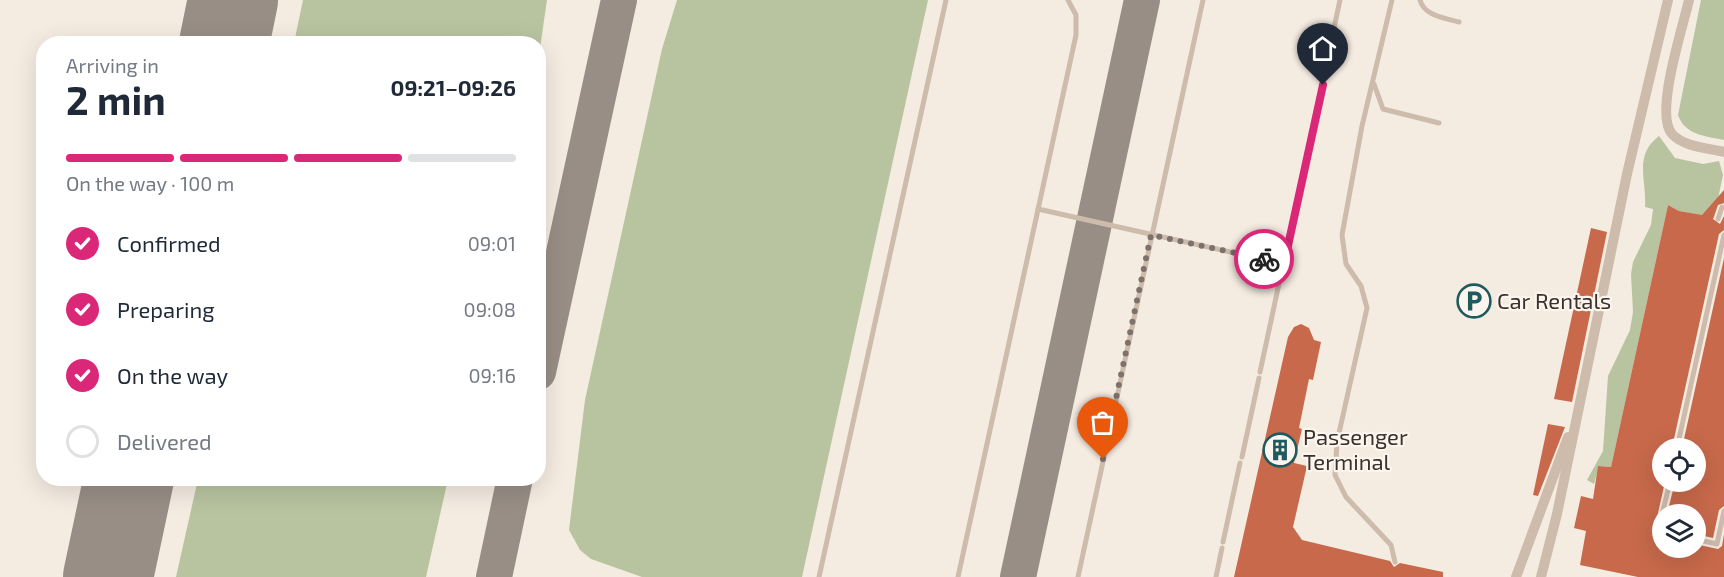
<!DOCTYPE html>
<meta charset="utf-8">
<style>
:root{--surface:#fff;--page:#f2f2f3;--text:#1f2937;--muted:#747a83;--line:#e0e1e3;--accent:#db2777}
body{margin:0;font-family:"Exo 2",sans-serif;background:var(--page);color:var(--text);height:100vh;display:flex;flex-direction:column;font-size:22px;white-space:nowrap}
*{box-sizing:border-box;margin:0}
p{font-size:20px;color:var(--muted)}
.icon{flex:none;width:33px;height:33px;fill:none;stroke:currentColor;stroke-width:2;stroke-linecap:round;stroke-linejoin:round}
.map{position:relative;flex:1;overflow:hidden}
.sheet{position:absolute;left:36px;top:36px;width:510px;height:450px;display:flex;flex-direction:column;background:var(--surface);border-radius:24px;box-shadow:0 6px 24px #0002}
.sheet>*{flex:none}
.tools{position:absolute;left:1652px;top:438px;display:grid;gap:12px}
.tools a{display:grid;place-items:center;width:54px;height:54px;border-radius:50%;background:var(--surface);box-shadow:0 6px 24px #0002;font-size:30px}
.pin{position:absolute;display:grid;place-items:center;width:51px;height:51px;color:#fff;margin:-62px -26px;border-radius:50% 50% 50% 0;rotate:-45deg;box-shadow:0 0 6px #0007}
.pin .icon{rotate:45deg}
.courier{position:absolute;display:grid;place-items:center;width:60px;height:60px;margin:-30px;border:4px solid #db2777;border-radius:50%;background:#fff;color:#222;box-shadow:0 2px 8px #0007}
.headline em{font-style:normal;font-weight:700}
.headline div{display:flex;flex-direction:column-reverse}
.headline{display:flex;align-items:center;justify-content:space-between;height:102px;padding:0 30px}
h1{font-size:39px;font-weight:700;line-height:45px}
.bar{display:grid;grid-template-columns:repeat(4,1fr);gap:9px 6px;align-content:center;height:72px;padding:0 30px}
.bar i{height:8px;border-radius:4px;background:var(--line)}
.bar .on{background:var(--accent)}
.bar p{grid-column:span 4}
ol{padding:0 30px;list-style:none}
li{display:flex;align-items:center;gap:18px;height:66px}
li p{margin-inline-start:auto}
li .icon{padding:6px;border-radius:50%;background:var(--accent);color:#fff;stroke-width:4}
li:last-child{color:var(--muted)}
li i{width:33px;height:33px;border:3px solid var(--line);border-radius:50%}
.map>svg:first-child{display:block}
</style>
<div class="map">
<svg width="1724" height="577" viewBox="0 0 1724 577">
<rect width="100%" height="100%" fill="#f4ebe1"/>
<g fill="#b8c4a0">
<polygon points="303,0 547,0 539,55 538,44 294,43"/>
<polygon points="677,0 928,0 802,577 642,577 591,559 580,550 569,530 585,400 662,49"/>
<path d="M1701 0H1724V140C1705 136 1685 135 1678 115Z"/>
<path d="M1659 136 1675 158 1703 164 1719 161 1723 175 1714 218 1679 211 1668 205 1611 467 1599 466 1594 484 1587 480 1603 451 1608 376 1630 330 1633 312 1631 274 1633 262 1651 225 1653 209 1645 207C1647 181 1633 155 1659 136Z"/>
<polygon points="198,479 198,478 448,479 426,577 176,577"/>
</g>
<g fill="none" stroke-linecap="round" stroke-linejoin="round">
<g stroke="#988e86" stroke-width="36">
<polyline points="538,372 619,0"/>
<polyline points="494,577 515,478"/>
<polyline points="1018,577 1142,0"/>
</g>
<g stroke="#988e86" stroke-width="90">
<polyline points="224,44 233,0"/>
<polyline points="108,577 129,478"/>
</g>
</g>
<g fill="#c8694b">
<polygon points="1724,190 1724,203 1718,205 1713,219 1720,224 1724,216 1724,230 1719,234 1672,448 1662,448 1662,482 1665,482 1654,531 1656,535 1662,537 1662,548 1695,548 1695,544 1718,549 1722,546 1724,534 1724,577 1638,577 1580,565 1586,531 1574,528 1581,496 1593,499 1598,466 1611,467 1668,205 1679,211 1702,215"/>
<polygon points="1591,228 1607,232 1572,402 1554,399"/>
<polygon points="1724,258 1724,506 1719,510 1713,538 1695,534 1695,514 1667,514 1675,482 1695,482 1695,448 1682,448"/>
<polygon points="1301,324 1309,328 1314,340 1321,342 1313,380 1309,379 1299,428 1302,429 1294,463 1307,466 1293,527 1302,540 1390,561 1394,567 1400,563 1443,572 1443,577 1234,577 1288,337 1294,327"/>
<polygon points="1548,424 1565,427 1538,496 1533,495"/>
</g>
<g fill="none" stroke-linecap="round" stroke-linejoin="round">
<g stroke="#cdbbac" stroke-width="5">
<polyline points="1392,0 1362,126 1342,235 1346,264 1361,286 1367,308 1337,442 1335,475 1346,497 1391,545 1395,562"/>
<path d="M1420 0C1424 16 1445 18 1459 22"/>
<polyline points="1374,84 1383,109 1439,123"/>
<polyline points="1038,209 1284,264"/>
<polyline points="1718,219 1722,207"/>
<polyline points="1260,372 1340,0"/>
<polyline points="1677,448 1724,235"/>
<polyline points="1242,457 1259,378"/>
<polyline points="1662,514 1670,482"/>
<polyline points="1662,516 1659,531 1662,532"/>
<polyline points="1695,539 1717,544 1724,511"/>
<polyline points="1223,542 1240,463"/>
<polyline points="819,577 946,0"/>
<polyline points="958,577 1076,35 1076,15 1068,0"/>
<polyline points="1078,577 1203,0"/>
<polyline points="1216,577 1222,548"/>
</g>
<g stroke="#cdbbac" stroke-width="10">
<path d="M1689 0C1683 27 1654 114 1672 134 1684 147 1708 148 1724 152"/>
<polyline points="1516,577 1568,437"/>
<polyline points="1541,577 1557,514 1627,174 1668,0"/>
</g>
</g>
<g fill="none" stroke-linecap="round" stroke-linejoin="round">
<polyline stroke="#7c716b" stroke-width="6" stroke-dasharray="0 10.8" points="1103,459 1151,235 1264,259"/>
<polyline stroke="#db2777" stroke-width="8" points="1264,259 1284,264 1323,85"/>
</g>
<defs>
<symbol id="parking-ring" viewBox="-11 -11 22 22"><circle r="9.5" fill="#fbf5ee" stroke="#1f5a5e" stroke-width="1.5"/><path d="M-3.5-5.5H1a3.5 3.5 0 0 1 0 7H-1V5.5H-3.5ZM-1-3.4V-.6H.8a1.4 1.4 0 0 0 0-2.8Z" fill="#1f5a5e"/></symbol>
<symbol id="building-ring" viewBox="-11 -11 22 22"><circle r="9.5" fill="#fbf5ee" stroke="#1f5a5e" stroke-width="1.5"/><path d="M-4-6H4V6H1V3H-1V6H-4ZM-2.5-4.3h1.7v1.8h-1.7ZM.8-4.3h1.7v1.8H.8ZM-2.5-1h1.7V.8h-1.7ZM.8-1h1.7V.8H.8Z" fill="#1f5a5e"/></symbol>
</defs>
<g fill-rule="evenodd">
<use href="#parking-ring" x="1455" y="282" width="38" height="38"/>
<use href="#building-ring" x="1261" y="431" width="38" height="38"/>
</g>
<g text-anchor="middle" stroke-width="4.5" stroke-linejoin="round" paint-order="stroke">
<g font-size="22" fill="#3b302b" stroke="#fbf5ee" text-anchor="start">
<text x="1497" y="309">Car Rentals</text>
<text x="1303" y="445">Passenger<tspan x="1303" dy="25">Terminal</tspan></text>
</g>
</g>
</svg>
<div class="tools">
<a><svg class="icon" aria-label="locate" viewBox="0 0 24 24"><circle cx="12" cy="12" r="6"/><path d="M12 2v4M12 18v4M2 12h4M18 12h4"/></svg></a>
<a><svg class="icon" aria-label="layers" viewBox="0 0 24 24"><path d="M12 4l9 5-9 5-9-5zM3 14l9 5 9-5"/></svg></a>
</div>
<div class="pin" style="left:1103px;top:459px;background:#ea580c"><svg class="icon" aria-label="bag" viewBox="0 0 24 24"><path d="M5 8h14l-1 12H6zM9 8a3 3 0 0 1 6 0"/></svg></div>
<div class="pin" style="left:1323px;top:85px;background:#1f2937"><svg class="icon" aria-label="home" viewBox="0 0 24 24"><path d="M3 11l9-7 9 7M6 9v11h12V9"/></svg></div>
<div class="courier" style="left:1264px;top:259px"><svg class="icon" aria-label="bike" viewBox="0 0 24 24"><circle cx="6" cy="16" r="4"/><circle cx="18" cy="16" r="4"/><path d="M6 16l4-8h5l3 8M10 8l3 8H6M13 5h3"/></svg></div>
<section class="sheet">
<div class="headline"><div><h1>2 min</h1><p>Arriving in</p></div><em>09:21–09:26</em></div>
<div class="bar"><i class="on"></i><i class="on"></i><i class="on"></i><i></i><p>On the way · 100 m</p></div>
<ol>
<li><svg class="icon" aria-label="check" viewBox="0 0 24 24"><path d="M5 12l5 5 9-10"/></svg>Confirmed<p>09:01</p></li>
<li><svg class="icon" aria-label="check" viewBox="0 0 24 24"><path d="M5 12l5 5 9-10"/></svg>Preparing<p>09:08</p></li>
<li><svg class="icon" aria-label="check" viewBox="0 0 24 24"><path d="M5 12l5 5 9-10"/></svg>On the way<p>09:16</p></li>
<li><i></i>Delivered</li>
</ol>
</section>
</div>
